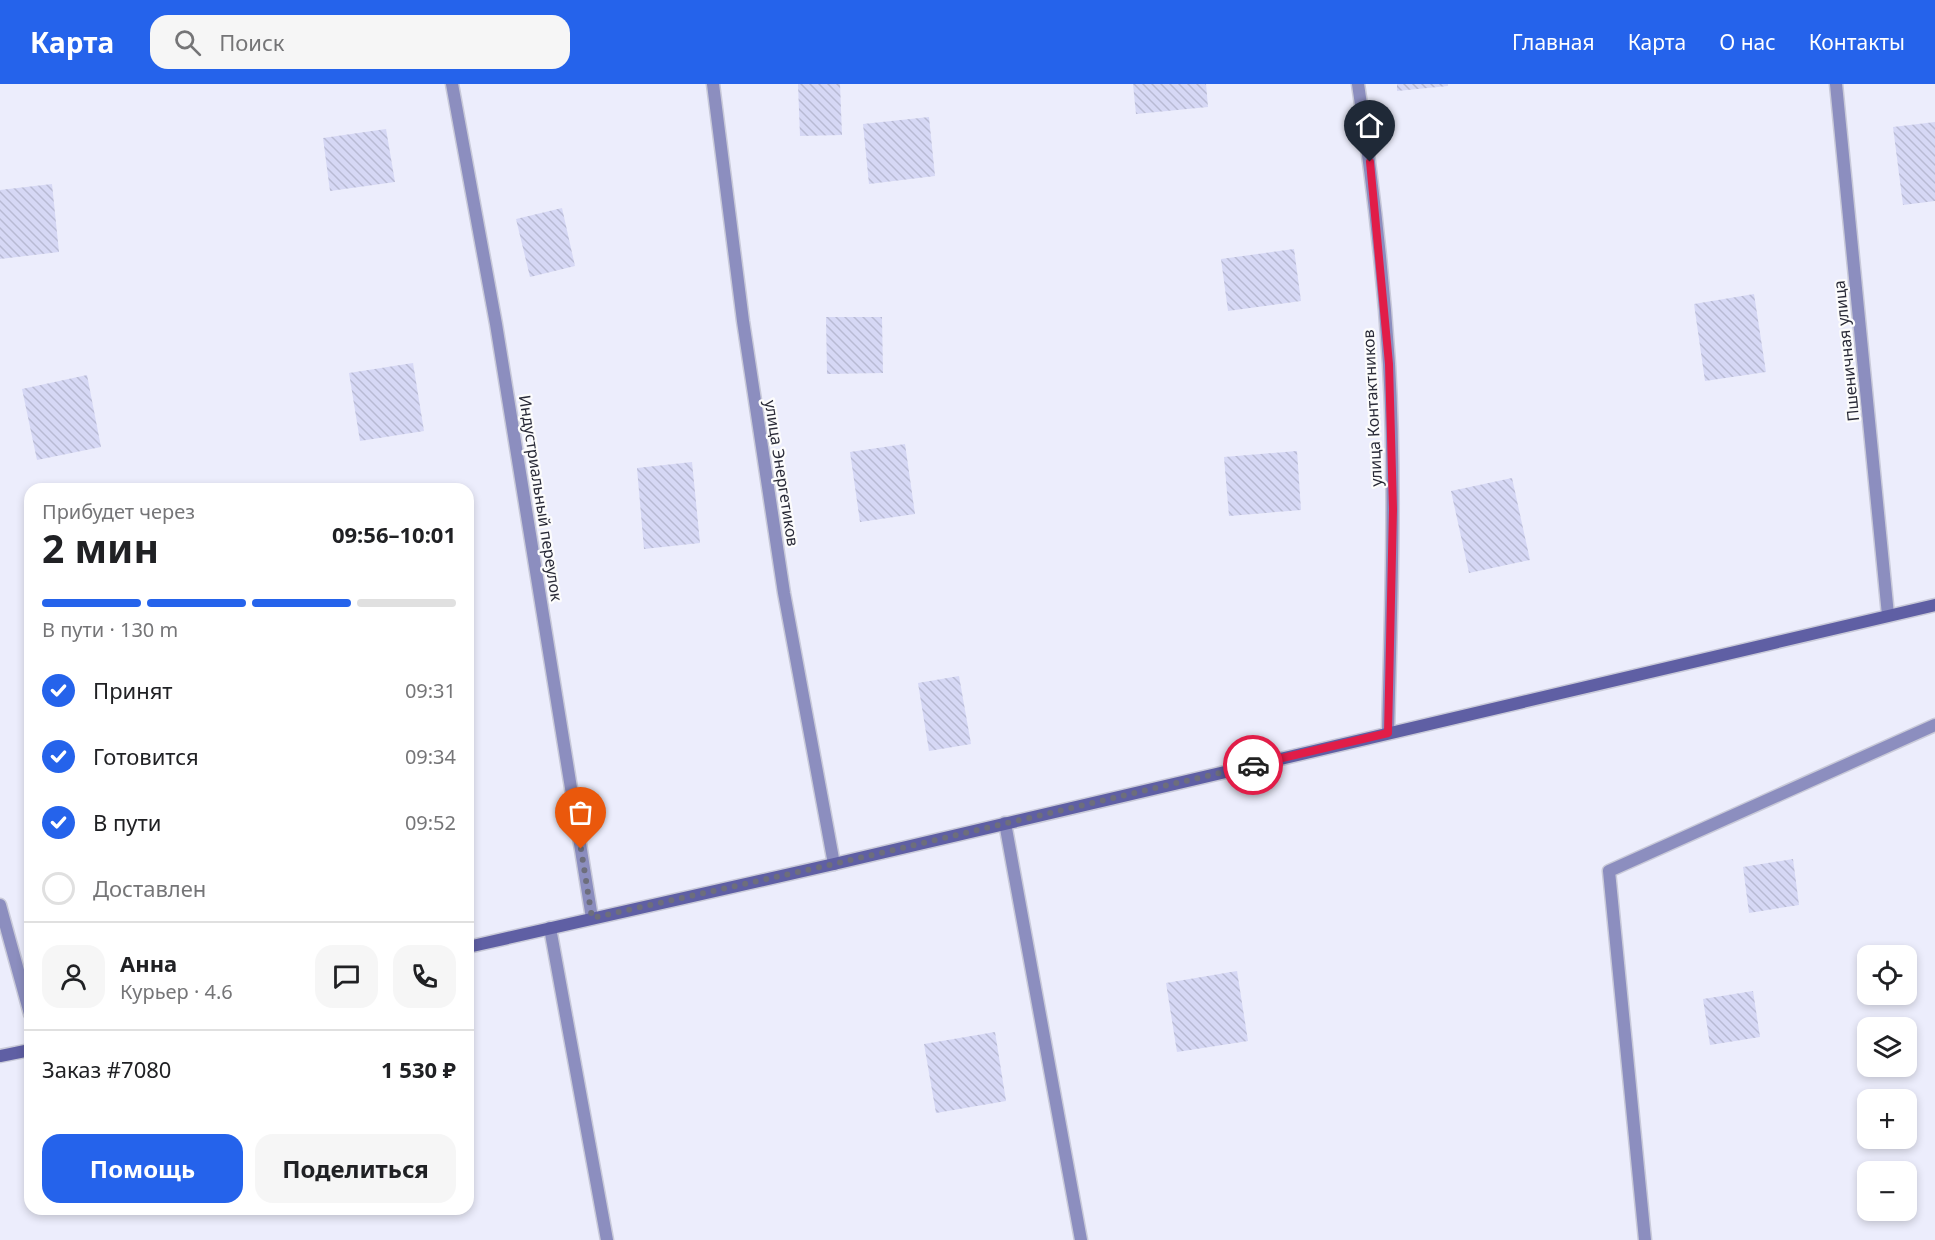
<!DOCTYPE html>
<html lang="ru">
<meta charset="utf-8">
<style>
:root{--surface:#fff;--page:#f6f6f6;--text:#202124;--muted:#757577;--line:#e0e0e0;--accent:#2563eb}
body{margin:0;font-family:"Noto Sans",sans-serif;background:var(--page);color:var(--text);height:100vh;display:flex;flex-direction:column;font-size:22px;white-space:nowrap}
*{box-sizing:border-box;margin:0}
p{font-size:20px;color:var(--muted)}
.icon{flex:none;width:33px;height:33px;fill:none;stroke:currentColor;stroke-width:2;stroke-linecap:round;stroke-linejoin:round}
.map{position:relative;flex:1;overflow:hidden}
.details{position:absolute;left:24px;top:399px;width:450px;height:732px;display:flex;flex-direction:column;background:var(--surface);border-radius:18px;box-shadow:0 3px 9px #0003}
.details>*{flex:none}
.controls{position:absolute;left:1857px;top:861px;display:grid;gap:12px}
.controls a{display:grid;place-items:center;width:60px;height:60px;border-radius:12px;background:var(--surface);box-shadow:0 3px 9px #0003;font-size:30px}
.pin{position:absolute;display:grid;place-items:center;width:51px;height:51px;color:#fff;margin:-62px -26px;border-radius:50% 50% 50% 0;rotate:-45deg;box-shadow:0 0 6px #0007}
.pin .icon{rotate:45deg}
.courier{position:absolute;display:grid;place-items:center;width:60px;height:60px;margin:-30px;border:4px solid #e11d48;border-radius:50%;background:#fff;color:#222;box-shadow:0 2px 8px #0007}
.headline em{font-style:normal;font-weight:700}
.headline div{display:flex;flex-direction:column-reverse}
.headline{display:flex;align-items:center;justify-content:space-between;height:102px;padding:0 18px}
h1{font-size:39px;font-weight:700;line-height:45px}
.bar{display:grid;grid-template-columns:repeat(4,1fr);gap:9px 6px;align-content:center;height:72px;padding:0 18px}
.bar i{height:8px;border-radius:4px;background:var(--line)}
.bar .current{background:var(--accent)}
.bar p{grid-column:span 4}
.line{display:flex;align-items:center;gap:15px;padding:0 18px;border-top:2px solid var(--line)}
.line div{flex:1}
.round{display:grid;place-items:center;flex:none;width:63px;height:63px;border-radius:18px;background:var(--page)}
ol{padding:0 18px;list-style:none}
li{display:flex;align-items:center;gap:18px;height:66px}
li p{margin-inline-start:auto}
li .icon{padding:6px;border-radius:50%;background:var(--accent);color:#fff;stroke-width:4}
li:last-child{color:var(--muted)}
li i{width:33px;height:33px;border:3px solid var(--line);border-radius:50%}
.action{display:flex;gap:12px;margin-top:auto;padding:12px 18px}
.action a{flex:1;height:69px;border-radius:18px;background:var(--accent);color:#fff;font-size:24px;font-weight:700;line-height:69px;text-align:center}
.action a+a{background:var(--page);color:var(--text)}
header{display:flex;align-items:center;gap:36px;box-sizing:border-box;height:84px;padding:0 30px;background:var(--accent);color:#fff}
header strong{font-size:28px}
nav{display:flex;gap:33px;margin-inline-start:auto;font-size:21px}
.search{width:420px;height:54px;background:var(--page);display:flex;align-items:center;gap:15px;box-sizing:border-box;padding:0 21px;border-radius:18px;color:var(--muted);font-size:22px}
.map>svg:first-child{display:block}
</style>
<header>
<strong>Карта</strong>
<div class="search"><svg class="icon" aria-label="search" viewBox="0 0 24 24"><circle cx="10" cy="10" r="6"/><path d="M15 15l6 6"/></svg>Поиск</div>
<nav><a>Главная</a><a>Карта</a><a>О нас</a><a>Контакты</a></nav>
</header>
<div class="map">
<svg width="1935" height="1156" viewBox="0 0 1935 1156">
<defs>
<pattern id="building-back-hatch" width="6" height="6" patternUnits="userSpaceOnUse" patternTransform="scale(1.5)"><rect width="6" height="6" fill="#d6d8f5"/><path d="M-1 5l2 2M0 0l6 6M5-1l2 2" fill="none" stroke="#b8bad3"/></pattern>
</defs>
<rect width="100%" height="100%" fill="#ecedfc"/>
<g fill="url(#building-back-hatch)">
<polygon points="798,0 840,0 842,51 800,52"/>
<polygon points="1133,0 1206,0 1208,23 1136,30"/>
<polygon points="1397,0 1448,0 1448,2 1397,7"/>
<polygon points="929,33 935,92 869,100 863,40"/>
<polygon points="1935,38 1935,117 1903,121 1893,43"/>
<polygon points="386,45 395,98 330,107 323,54"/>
<polygon points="52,100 59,168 0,175 0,106"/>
<polygon points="562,124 575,182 530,193 516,135"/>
<polygon points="1294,165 1301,217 1228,227 1221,175"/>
<polygon points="1754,210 1766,288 1705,297 1694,220"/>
<polygon points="826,233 882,233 883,289 827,290"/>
<polygon points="413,279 424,347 360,357 349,289"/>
<polygon points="87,291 101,363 37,376 22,305"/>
<polygon points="905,360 915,430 860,438 850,368"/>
<polygon points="1297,367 1301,426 1229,432 1224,373"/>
<polygon points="692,378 700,459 644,465 637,384"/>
<polygon points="1512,394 1530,476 1469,489 1451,407"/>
<polygon points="959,592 971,660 929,667 918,599"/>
<polygon points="1793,775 1799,821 1749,829 1743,783"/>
<polygon points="1237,887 1248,957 1177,968 1166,899"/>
<polygon points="1753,907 1760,953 1710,961 1703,915"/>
<polygon points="995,948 1006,1017 936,1029 924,960"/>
</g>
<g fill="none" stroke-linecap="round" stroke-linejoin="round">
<defs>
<g id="lane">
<polyline points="1005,739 1081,1156"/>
<polyline points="550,844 607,1156"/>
<polyline points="1645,1156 1609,787 1935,641"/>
</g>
<g id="street">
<polyline points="452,0 496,240 592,834"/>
<polyline points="713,0 743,237 784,509 834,780"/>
<path d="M1358 0C1372 92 1383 187 1389 280 1396 403 1391 526 1388 649"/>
<polyline points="1836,0 1888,531"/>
<polyline points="0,821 30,930"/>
</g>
<g id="secondary">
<polyline points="468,863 834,780 1935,521"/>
<polyline points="0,972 30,966"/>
</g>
</defs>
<use href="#lane" stroke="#c9cad9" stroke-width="15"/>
<use href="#street" stroke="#c9cad9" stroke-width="15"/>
<use href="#secondary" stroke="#c9cad9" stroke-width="15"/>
<use href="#lane" stroke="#8c8ebf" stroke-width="12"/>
<use href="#street" stroke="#8c8ebf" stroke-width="12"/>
<use href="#secondary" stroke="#5f5fa4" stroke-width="12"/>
</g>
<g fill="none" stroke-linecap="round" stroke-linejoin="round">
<polyline stroke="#6d6e7c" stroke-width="6" stroke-dasharray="0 10.8" points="581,765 592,834 834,780 1253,681"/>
<polyline stroke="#e11d48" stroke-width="8" points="1253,681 1388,649 1393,425 1389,280 1370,78"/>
</g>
<g text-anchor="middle" stroke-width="4.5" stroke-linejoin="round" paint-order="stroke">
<g font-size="16" fill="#292a37" stroke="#fcfcfc">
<text transform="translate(1846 267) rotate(-96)" y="6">Пшеничная улица</text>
<text transform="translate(1372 324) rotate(-93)" y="6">улица Контактников</text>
<text transform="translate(782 389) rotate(81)" y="6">улица Энергетиков</text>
<text transform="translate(541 414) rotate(81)" y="6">Индустриальный переулок</text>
</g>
</g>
</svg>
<div class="controls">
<a><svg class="icon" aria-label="locate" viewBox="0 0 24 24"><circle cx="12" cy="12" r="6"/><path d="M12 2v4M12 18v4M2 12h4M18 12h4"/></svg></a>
<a><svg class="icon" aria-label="layers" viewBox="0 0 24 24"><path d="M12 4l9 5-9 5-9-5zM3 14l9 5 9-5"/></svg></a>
<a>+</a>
<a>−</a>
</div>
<div class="pin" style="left:581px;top:765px;background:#ea580c"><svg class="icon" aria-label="bag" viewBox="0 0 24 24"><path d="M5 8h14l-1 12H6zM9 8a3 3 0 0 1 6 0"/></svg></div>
<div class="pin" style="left:1370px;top:78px;background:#1f2937"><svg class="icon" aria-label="home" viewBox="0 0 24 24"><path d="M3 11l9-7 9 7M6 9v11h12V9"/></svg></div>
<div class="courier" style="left:1253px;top:681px"><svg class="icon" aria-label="car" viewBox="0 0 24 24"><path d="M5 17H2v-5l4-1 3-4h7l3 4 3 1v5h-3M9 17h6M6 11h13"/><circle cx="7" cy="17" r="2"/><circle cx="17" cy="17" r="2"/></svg></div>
<section class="details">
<div class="headline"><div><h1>2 мин</h1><p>Прибудет через</p></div><em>09:56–10:01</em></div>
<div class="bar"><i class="current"></i><i class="current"></i><i class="current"></i><i></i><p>В пути · 130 m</p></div>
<ol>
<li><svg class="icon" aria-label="check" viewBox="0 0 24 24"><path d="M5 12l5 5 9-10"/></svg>Принят<p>09:31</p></li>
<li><svg class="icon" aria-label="check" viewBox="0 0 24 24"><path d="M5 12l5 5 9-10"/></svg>Готовится<p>09:34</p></li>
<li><svg class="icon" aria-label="check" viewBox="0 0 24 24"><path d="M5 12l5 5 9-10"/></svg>В пути<p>09:52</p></li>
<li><i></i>Доставлен</li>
</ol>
<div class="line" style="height:108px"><a class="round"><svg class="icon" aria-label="person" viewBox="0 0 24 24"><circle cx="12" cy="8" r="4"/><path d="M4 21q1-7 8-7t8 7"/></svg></a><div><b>Анна</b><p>Курьер · 4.6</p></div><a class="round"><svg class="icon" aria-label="chat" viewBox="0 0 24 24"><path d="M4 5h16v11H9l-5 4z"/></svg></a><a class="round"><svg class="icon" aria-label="phone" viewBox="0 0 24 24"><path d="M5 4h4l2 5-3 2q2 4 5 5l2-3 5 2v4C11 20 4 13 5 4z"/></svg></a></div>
<div class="line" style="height:78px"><div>Заказ #7080</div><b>1 530 ₽</b></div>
<div class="action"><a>Помощь</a><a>Поделиться</a></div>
</section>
</div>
